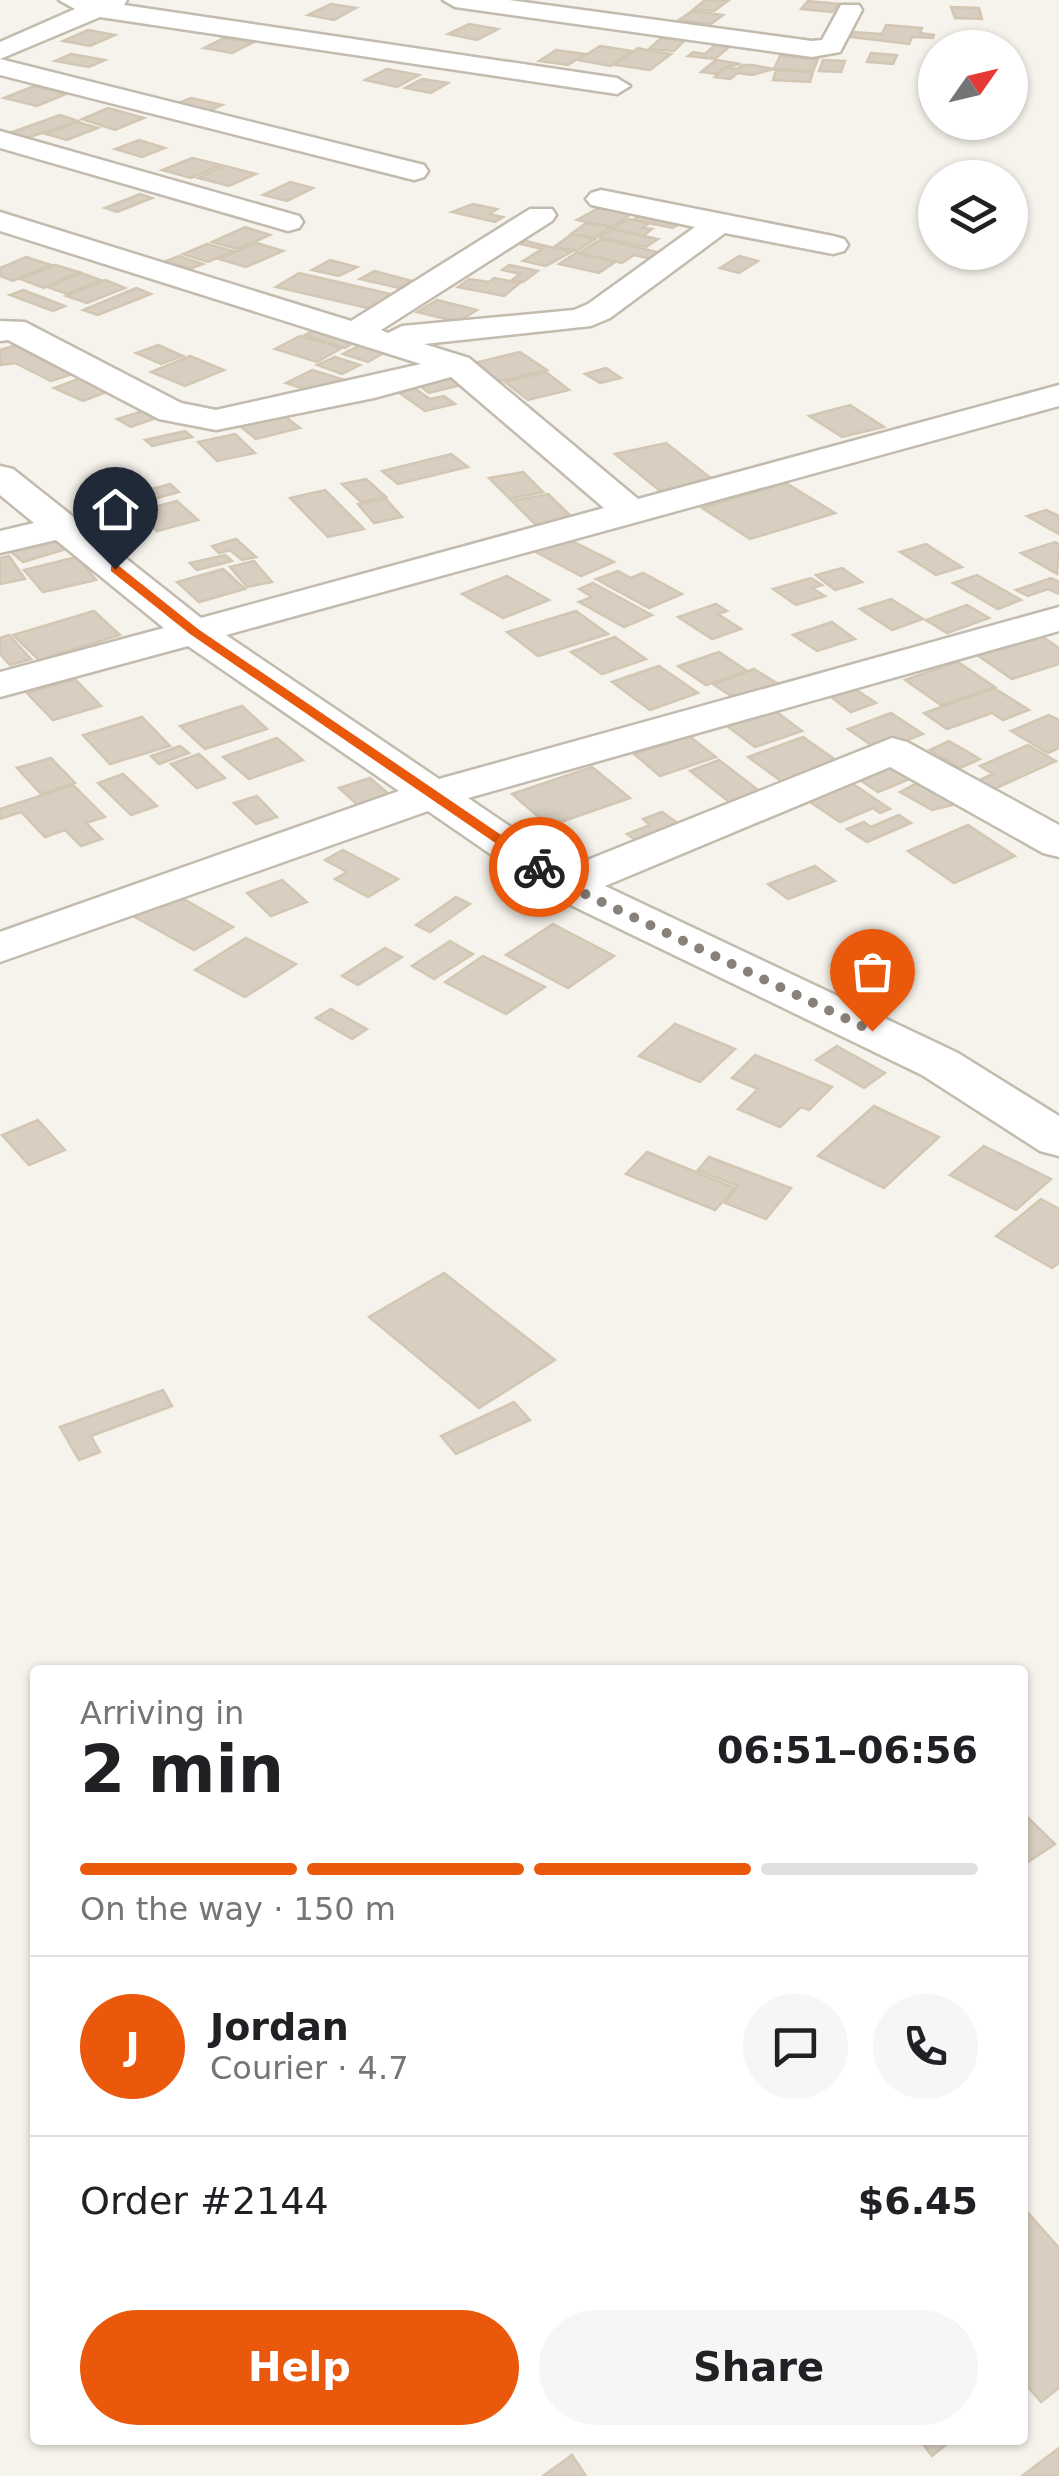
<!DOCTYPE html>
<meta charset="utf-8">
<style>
:root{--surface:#fff;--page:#f6f6f6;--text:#202124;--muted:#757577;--line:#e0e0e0;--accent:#ea580c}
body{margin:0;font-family:"DejaVu Sans",sans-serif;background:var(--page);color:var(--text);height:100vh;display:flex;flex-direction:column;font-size:38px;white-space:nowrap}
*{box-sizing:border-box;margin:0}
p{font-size:32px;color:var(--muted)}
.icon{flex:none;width:55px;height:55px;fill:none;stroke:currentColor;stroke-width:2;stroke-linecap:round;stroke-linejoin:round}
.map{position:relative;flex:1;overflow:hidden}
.drawer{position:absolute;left:30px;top:1665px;width:998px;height:780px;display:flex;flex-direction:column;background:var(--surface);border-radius:10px;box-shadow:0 2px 8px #0004}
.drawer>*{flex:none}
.needle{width:65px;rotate:56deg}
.controls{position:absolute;left:918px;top:30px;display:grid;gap:20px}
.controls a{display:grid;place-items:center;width:110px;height:110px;border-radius:50%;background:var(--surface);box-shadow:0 2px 8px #0004;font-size:50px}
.pin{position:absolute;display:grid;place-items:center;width:85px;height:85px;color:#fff;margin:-102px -42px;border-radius:50% 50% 50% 0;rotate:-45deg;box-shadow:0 0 10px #0007}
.pin .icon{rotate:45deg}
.courier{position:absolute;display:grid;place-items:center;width:100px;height:100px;margin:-50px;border:8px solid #ea580c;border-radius:50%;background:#fff;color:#222;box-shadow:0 2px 12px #0007}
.head em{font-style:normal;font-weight:600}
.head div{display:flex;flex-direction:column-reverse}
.head{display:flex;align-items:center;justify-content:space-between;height:170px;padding:0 50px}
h1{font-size:65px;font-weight:600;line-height:75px}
.bar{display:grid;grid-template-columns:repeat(4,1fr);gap:15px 10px;align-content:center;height:120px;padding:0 50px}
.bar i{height:12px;border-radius:8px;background:var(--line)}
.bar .active{background:var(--accent)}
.bar p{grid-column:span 4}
.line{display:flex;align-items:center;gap:25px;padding:0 50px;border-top:2px solid var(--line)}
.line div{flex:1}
.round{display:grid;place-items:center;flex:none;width:105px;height:105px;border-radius:52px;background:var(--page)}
.cta{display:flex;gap:20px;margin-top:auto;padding:20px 50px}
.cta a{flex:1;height:115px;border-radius:60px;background:var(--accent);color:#fff;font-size:40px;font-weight:600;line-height:115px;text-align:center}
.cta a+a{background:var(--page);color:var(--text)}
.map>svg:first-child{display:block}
</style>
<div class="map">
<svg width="1059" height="2476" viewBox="0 0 1059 2476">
<rect width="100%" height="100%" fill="#f6f3ec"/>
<g fill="#d8cfc1" stroke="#d3c7b4" stroke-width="2.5">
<polygon points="705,0 729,0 714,11 694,9"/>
<polygon points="808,1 839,4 832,12 801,9"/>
<polygon points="331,4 356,8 334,20 308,15"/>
<polygon points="951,7 979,8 982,19 955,18"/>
<polygon points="692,11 723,15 711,24 679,20"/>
<polygon points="469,24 498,29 477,40 448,34"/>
<polygon points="886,25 922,28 920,33 934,35 933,38 912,37 909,44 850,37 852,32 882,34"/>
<polygon points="88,30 115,35 90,46 63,41"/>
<polygon points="224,38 252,43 232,53 204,48"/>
<polygon points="661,38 684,41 674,51 649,49"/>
<polygon points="715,45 729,47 715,59 688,56 693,52 705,54"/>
<polygon points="600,46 632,51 611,66 578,60"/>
<polygon points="638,48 650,51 671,54 650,70 615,65"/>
<polygon points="556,50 585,54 568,65 539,61"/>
<polygon points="871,53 897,55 893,64 867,62"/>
<polygon points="71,54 105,60 89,67 55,61"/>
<polygon points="780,56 818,59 813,71 774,69"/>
<polygon points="716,60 741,64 725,67 716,74 701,72"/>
<polygon points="823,60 845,61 841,72 819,71"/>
<polygon points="743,65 752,65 774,69 752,75 738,73 730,79 715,77 726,67 737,69"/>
<polygon points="387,69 419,75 397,87 365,80"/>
<polygon points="776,70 813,72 810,82 773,80"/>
<polygon points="422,79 448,83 431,93 405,88"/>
<polygon points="34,86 66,94 37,106 4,98"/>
<polygon points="191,98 222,105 202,114 171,106"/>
<polygon points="108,108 144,118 115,130 82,119"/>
<polygon points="60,115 78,121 21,140 4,135"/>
<polygon points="77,122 98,128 67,140 46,134"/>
<polygon points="139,140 165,148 142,157 115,149"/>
<polygon points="192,158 221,165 191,178 162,170"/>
<polygon points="225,166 256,174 229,186 198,178"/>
<polygon points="290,182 313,188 287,201 263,195"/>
<polygon points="140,194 152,198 117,212 105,208"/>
<polygon points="473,204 497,209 489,214 503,217 495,222 452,212"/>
<polygon points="604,205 635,211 613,227 577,220"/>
<polygon points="646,211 685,220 673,228 633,220"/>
<polygon points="628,219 649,223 643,228 652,229 643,236 612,229"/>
<polygon points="586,223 610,227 595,238 571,234"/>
<polygon points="245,227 270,235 237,249 212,242"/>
<polygon points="612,229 658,239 646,247 600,237"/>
<polygon points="572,234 595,239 577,251 554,247"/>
<polygon points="513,238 571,252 546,266 523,261 542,249 508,241"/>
<polygon points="601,239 661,253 652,259 634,255 622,263 579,253"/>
<polygon points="257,243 283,251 246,267 219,259"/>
<polygon points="207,244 233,251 208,262 183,254"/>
<polygon points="576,253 615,262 599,273 559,264"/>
<polygon points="179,256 203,264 190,269 166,261"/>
<polygon points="739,256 758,261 739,273 720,268"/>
<polygon points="26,257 51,265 13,281 0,276 0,268"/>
<polygon points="330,260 357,267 339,276 312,270"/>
<polygon points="55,265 79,272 44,288 20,279"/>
<polygon points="509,265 538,271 523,282 512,280 520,274 502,270"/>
<polygon points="374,271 412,281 399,288 360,279"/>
<polygon points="81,273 101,280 67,294 47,287"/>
<polygon points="299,273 395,295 372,309 276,287"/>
<polygon points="494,278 520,283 504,296 458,287 469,279 489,282"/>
<polygon points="105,280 125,288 87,303 66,296"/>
<polygon points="136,288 151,294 98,315 83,310"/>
<polygon points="23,290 65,306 53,311 10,295"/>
<polygon points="437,300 477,310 458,322 417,312"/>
<polygon points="320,327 360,339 345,348 305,335"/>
<polygon points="300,336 342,348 317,362 275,349"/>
<polygon points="22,343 79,372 51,381 15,363 0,365 0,350"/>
<polygon points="364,343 389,350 368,362 343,354"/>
<polygon points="158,345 183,356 161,364 136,353"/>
<polygon points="520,352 547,370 496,382 470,364"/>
<polygon points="190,356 224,370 185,386 151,372"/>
<polygon points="335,357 360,365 342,374 317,365"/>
<polygon points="606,368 621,378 600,383 585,374"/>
<polygon points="312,370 345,380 319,394 286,383"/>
<polygon points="546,372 569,390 528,400 505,382"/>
<polygon points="446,374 461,385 429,393 415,382"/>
<polygon points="86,376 115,389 83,401 54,388"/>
<polygon points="407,383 430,399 444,396 455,404 425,411 391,387"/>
<polygon points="850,405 884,427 842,437 809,416"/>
<polygon points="152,408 165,415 131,427 117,419"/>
<polygon points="279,412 300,428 256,439 236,423"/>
<polygon points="185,431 192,437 152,446 145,440"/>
<polygon points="235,434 255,453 217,461 198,442"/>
<polygon points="666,443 712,479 660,491 615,454"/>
<polygon points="451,454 468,467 398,484 382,471"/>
<polygon points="523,472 543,492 510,499 489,478"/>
<polygon points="366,479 386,497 361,502 342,484"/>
<polygon points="786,483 835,513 750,539 702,508"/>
<polygon points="170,484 179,492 97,515 88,507"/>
<polygon points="325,490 364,529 328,537 290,498"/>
<polygon points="548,494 573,518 537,526 512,501"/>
<polygon points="386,499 402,517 374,523 358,504"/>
<polygon points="177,501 198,520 157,531 136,512"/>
<polygon points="1046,510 1059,516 1059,534 1027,516"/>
<polygon points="129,513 141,521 120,528 108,519"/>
<polygon points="55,531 73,547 23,562 4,546"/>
<polygon points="564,537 614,562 581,576 532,550"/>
<polygon points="236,539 256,557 242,560 230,550 219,553 212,546"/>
<polygon points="1055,542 1059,544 1057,574 1021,553"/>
<polygon points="926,544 962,567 936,575 900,552"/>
<polygon points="225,555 232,561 197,570 190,563"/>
<polygon points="9,556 25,579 0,584 0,558"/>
<polygon points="77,557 96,580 43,592 24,570"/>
<polygon points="254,561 272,582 247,587 230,567"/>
<polygon points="842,568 862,582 835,590 816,575"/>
<polygon points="223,569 245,589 199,602 177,582"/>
<polygon points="618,571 631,578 643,573 682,594 649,608 596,579"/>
<polygon points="977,575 1021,600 998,609 953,583"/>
<polygon points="507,576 549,600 503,618 462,594"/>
<polygon points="811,578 822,585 812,588 825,596 796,605 773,589"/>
<polygon points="1051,578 1059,582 1059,594 1048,589 1028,596 1016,590"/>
<polygon points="593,583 652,615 624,627 579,602 592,597 579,589"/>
<polygon points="891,599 923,619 892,630 860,609"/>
<polygon points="716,604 727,611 718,614 741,629 712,639 678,617"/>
<polygon points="967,605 989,618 947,633 926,620"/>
<polygon points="94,611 120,635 39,660 13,635"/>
<polygon points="576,611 608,634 538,656 507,632"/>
<polygon points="832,622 855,639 817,651 793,635"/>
<polygon points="1037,633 1059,648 1059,664 1012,679 974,653"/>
<polygon points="9,635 31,659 10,665 0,654 0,638"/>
<polygon points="615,637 646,659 602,674 571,652"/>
<polygon points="719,652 747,671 706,685 678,666"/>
<polygon points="958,662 995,687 941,705 905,680"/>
<polygon points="659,666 698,693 650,710 612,682"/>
<polygon points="754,669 780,685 739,701 713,684"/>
<polygon points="75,679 101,706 53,720 27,693"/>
<polygon points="994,688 1029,710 1003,720 992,713 947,729 924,713"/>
<polygon points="855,689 876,703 851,712 831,697"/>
<polygon points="242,706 267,729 205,749 180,726"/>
<polygon points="774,710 802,731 755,747 727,726"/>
<polygon points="891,713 923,734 880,751 848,729"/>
<polygon points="1049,715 1059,720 1059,748 1048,753 1011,731"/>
<polygon points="142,717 170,746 110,764 83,735"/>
<polygon points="689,736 716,757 660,776 634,754"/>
<polygon points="803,737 840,763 784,783 748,757"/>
<polygon points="277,738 303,760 249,779 223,757"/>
<polygon points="949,741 980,759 960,768 930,750"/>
<polygon points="1028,745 1056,761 981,795 966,786 993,774 980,766"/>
<polygon points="180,746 189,753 159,764 151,756"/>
<polygon points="199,754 225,778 197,788 171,764"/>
<polygon points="51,758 75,783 41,794 17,768"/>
<polygon points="719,760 762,793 732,804 690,771"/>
<polygon points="893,761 917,776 878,792 854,776"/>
<polygon points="592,767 630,798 549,826 512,794"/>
<polygon points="123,774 157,806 131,815 98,783"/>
<polygon points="370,778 390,795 359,806 339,788"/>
<polygon points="925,779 965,802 932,810 900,792"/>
<polygon points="847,780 890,809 880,813 873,808 840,822 804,798"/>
<polygon points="73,785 105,817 86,823 102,839 81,846 65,830 45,837 21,812 0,819 0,809"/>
<polygon points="257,796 277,817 256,824 234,803"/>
<polygon points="662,812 682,826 640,843 627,834 650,825 643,819"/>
<polygon points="899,815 911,823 867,842 847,829 864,822 871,827"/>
<polygon points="968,825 1015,856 954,883 908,851"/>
<polygon points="343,850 398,879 368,897 335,879 347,872 325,860"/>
<polygon points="815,866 835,881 788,899 768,884"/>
<polygon points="282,880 307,902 271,916 247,893"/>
<polygon points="173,893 233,927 194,950 133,916"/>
<polygon points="456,897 470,904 430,932 416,925"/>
<polygon points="553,924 614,956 568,988 506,955"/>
<polygon points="246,938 296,964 245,997 195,970"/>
<polygon points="450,941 473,954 434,979 412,966"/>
<polygon points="385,948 402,957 358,985 342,976"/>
<polygon points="483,956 545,987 506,1014 445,982"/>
<polygon points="331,1009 367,1029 352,1039 316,1018"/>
<polygon points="675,1024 735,1049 700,1082 639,1056"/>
<polygon points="837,1046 885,1073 864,1088 816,1060"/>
<polygon points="755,1055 832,1087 809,1110 801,1107 780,1127 738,1109 758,1089 732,1078"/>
<polygon points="874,1106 939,1137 884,1188 818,1156"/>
<polygon points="38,1120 65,1150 29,1165 2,1135"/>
<polygon points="984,1146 1051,1179 1016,1210 950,1175"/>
<polygon points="647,1152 735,1188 715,1210 626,1174"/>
<polygon points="709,1157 791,1188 766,1219 725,1203 738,1186 698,1170"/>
<polygon points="1041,1199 1059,1209 1059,1263 1052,1268 996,1236"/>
<polygon points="444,1273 555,1360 479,1408 369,1317"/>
<polygon points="163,1390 172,1406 91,1436 100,1452 79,1460 60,1427"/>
<polygon points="514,1402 530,1420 456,1454 441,1436"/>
<polygon points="1022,1812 1055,1844 1022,1866"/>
<polygon points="1022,2206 1059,2248 1059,2388 1041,2402 1022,2380"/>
<polygon points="920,2440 952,2440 932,2456"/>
<polygon points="1059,2448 1059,2476 1022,2476"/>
<polygon points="572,2455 586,2476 543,2476"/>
</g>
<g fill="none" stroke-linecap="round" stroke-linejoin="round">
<defs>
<g id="minor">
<polygon points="59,0 127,0 124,5 617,78 630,86 617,94 100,17 0,59 0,42 75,9"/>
<polygon points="443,0 509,0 812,41 822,40 841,5 859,5 862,10 840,52 812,57 455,7"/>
<polygon points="0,59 424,165 428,171 424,177 414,180 0,75"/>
<polygon points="0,131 299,216 303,222 299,228 288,231 0,148"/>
<polygon points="601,190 833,236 844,239 848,245 844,251 833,254 725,233 610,318 591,326 424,344 469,358 638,499 1059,385 1059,406 226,635 439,779 1059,607 1059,631 468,798 570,867 892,738 907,742 1059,825 1059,857 1043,853 890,767 605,886 958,1053 1059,1116 1059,1156 1040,1151 922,1075 550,895 428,811 0,962 0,932 399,791 188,646 0,697 0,672 164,628 56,540 0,553 0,531 34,523 0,495 0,466 13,469 201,618 604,508 451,377 374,398 216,430 159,419 8,340 0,341 0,321 25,322 181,403 216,410 421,364 0,231 0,212 351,321 530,209 552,209 556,215 552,221 381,330 388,333 402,326 574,310 588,304 695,227 591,205 586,199 591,193"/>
</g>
</defs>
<use href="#minor" stroke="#c2bbae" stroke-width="5"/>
<use href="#minor" fill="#fff" fill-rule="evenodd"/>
</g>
<polygon fill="#ea580c" points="111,566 119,566 198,629 544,864 544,870 535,870 190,634 111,571"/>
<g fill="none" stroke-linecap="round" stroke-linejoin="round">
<polyline stroke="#878178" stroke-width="10" stroke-dasharray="0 18" points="539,867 566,885 872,1031"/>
</g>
</svg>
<div class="controls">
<a><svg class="needle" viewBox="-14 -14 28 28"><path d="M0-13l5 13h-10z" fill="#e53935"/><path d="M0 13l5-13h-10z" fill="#757577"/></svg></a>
<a><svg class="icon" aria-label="layers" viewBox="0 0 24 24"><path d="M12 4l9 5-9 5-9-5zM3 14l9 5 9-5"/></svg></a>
</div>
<div class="pin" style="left:872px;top:1031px;background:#ea580c"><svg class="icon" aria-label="bag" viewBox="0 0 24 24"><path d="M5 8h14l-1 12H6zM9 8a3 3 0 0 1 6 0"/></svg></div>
<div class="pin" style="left:115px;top:569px;background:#1f2937"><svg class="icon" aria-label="home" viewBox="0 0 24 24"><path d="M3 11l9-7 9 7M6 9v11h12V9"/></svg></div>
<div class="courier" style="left:539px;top:867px"><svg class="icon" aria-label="bike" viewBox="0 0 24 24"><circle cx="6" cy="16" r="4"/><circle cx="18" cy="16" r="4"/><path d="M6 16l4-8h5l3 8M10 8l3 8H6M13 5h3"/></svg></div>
<section class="drawer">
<div class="head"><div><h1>2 min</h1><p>Arriving in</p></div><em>06:51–06:56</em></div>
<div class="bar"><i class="active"></i><i class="active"></i><i class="active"></i><i></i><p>On the way · 150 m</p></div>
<div class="line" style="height:180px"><b class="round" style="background:var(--accent);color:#fff">J</b><div><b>Jordan</b><p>Courier · 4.7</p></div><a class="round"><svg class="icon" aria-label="chat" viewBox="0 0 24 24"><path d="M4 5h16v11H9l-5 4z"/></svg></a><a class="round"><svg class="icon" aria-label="phone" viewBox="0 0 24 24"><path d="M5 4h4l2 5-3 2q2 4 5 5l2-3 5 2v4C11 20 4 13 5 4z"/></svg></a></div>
<div class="line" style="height:130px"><div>Order #2144</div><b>$6.45</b></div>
<div class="cta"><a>Help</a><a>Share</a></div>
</section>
</div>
